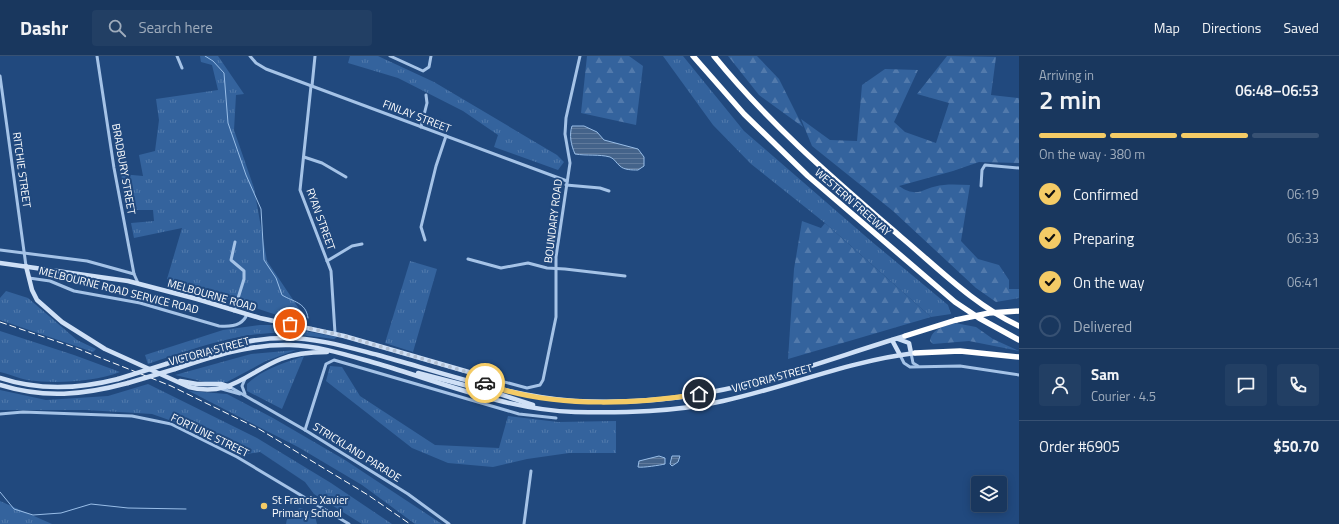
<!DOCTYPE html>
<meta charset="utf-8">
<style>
:root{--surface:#19375e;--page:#223f64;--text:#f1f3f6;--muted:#9facbc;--line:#375173;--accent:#f4cb66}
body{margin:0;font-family:"Titillium Web",sans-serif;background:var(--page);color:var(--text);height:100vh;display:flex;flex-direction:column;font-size:15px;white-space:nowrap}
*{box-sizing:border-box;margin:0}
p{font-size:13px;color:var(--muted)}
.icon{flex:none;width:22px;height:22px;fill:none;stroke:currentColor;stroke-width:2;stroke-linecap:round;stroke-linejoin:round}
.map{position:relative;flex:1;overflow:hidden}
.drawer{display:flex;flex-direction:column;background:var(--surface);width:320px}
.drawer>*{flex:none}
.tools{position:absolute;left:971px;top:420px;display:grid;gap:8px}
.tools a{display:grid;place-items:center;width:36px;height:36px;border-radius:4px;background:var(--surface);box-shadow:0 2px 10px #0003,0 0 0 1px var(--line);font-size:20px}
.pin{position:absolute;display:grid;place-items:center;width:34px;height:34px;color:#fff;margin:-17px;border:2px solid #fff;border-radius:50%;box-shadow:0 1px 4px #0007}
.courier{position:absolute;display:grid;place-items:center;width:40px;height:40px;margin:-20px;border:3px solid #f4cb66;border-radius:50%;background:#fff;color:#222;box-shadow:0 1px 5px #0007}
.head em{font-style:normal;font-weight:600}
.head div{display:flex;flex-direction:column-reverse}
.head{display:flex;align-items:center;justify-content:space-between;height:68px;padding:0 20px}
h1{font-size:26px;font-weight:600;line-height:30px}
.bar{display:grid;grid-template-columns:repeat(4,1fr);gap:6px 4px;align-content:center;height:48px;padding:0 20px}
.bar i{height:5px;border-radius:3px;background:var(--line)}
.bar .selected{background:var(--accent)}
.bar p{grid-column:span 4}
.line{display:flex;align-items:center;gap:10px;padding:0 20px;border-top:1px solid var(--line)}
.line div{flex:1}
.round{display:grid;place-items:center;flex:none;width:42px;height:42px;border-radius:4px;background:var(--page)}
ol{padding:0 20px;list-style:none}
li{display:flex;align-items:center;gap:12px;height:44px}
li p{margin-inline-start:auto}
li .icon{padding:4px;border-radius:50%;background:var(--accent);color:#111;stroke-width:4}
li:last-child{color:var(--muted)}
li i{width:22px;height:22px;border:2px solid var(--line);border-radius:50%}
header{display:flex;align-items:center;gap:24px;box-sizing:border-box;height:56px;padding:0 20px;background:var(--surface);border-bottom:1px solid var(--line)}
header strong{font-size:19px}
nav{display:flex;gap:22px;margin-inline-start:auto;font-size:14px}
.search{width:280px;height:36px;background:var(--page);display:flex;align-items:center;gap:10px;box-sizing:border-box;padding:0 14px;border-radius:4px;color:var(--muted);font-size:15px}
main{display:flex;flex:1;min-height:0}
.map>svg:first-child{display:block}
</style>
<header>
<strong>Dashr</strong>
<div class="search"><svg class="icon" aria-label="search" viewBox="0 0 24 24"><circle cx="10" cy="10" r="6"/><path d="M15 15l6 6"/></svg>Search here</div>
<nav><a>Map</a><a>Directions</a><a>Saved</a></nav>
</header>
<main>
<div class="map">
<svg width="1019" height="468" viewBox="0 0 1019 468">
<defs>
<pattern id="grass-tufts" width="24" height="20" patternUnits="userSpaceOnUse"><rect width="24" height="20" fill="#34639d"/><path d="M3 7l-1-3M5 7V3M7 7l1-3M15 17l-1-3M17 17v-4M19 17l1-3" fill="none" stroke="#527aac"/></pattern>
<pattern id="forest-firs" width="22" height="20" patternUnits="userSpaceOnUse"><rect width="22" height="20" fill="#34639d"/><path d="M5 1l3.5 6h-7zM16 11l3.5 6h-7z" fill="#527aac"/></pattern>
<pattern id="water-rules" width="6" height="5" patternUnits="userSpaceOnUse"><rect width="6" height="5" fill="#44638a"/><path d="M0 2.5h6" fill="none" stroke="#607a9c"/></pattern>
</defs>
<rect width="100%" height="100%" fill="#21497e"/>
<g fill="url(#grass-tufts)">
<polygon points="200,0 218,0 244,38 236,39 234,74 254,132 267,205 306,263 292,264 167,223 182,172 134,182 131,167 154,165 153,154 128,154 121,118 143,120 139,99 155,95 159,64 156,43 218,34 212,9 201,6"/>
<polygon points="350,0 378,0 434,26 557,99 564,106 558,114 494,91 498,79 463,55 398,22 348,7"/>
<polygon points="663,0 683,0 744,75 871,185 948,249 951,258 931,261 825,167 751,108 713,69"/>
<polygon points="410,205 437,213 413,296 385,287"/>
<polygon points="6,235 28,242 77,284 96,293 93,296 0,264 0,242"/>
<path d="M260 269H273L337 281 334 283C316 281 298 278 279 277 240 276 186 295 148 308L145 299 223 274Z"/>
<path d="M0 275 74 299 120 316C93 326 56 328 27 324 18 322 9 318 0 316Z"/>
<polygon points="296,294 266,305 227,326 205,326 175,319 251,298"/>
<path d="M304 300 282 353 247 335V328C263 313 284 307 304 300Z"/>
<polygon points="330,310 342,311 360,340 435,389 499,392 508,360 558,366 616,365 616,397 569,397 527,403 493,411 448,407 412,392 326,325"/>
<polygon points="148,328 257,382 331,427 392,468 362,468 314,438 305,426 260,396 247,398 189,371 152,358 86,354 0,354 0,334 46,344 108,340"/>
<polygon points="189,335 227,338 273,362 345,404 442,468 415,468 362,429 298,391"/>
<polygon points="0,445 52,468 0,468"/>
</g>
<g fill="url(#forest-firs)">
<polygon points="587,0 629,0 643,10 636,69 581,57"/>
<polygon points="728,0 757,0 779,23 803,71 759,39"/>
<path d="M947 0 996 1 991 39 1019 42V107L979 106 953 115 899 130C919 144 924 130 944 129 953 128 961 129 970 129L961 185 978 203 999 209 1009 224V233H1019V242L996 246 976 232 893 155 812 90 801 63 830 84 857 85 862 29 885 13 918 14 894 66 905 76 936 87 949 47 917 38Z"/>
<polygon points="802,165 821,172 825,167 931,261 788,303 794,213"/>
<path d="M955 267 976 271 993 283 1019 295 969 285 933 288 930 285C932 272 944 271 955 267Z"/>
</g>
<path fill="#34639d" d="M300 452 314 456 317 468H286C287 459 292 455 300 452Z"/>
<g fill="url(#water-rules)" stroke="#99bee8">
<path d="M572 70H584L597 76 604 84 638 93 644 101V110L638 114C632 114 624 114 620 110 616 107 615 103 610 101 599 98 587 100 575 98 571 89 569 79 572 70Z"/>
<path d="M659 400 665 402V408C661 409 642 412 638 411L639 405Z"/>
<polygon points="672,400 680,400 678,406 672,410 670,408"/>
</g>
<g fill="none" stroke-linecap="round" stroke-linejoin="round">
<g stroke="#99bee8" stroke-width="1">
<path d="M205 0 213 5 224 17 228 67 246 119 261 153 264 204 276 222 282 239C293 246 306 246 308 262"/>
<polyline points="0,436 14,453 33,459 61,457 91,448 128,452 186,453"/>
</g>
<g stroke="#a5c3e7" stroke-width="3">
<polyline points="97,0 114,112 134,218 138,227"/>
<polyline points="177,0 182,12"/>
<polyline points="250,0 256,7 266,13 567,125"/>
<polyline points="390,0 423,15 429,11 431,0"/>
<polyline points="0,20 26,210"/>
<polyline points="311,30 300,134 331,215 335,277"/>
<polyline points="312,30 315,0"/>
<polyline points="421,71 427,47 426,39"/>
<polyline points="304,101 322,107 346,121"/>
<polyline points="566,129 600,132 609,135"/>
<polyline points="981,130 982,114 985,109 1019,112"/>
<polyline points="425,184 421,171 436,110 446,80"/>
<polyline points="0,194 87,205 134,218"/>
<polyline points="468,203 501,212 528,207 547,212 565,213 625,220"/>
<polyline points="327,205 352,190 362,188"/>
<path d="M29 222 50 225 74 235 140 247 219 270C230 271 243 270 247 258"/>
<polyline points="234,255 244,223 244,215 231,204 235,186"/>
<polyline points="911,297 913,307 918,310"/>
<polyline points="900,299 904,307 910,311 960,310 1019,319"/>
<polyline points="486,321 527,332 540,329 543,324 556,261 556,201 570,107 565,78 566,62 580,0"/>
<polyline points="245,323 242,330 245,338"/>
<polyline points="230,331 305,374 408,438 449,468"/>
<polyline points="222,333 240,338"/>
<polyline points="0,358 23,356 132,360 171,368 237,401 349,468"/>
<polyline points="305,374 326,308 334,304 519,358 556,362"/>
<polyline points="524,468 531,415"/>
</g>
<g stroke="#cfe0f6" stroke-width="4.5">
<polyline points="0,207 128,225 197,243 260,262 344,280 486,321 485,331 487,334 533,349"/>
<path d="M26 210 32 234 37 244 62 266 105 293 189 331C229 342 248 316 281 303 296 297 311 296 327 296"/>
<polyline points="898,283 909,287 911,297"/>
<polyline points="892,284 900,299"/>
<path d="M166 308C205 296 243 282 285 282 317 282 347 291 378 299 440 316 511 341 575 345 619 347 667 345 711 336 777 324 841 299 905 280"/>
<path d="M175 313C213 300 250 288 290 289 321 290 350 300 379 308 443 327 508 354 575 356 624 357 675 356 723 345 787 331 849 305 915 297"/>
<polyline points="418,317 476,332 482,331 485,328"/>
<path d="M0 322C39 335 79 333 118 323"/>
<polyline points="180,325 197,328 221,328 230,331"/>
<path d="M0 329C45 343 83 339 128 327"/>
</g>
<g stroke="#fff" stroke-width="5.5">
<polyline points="693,0 744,58 808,120 955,246 979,262 1019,284"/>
<path d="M714 0C769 68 835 124 901 181 938 212 974 249 1019 270"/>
<polyline points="905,280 956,264"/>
<polyline points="915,297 960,295 1019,301"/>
</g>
<polyline stroke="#fff" stroke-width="1" stroke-dasharray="7 3" stroke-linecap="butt" points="0,266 76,292 171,330 259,373 368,439 410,468"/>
<g stroke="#cfe0f6" stroke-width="4.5">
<polyline points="118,323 166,308"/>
<polyline points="128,327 175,313"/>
</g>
<polyline stroke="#fff" stroke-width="5.5" points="956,264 989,257 1019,255"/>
</g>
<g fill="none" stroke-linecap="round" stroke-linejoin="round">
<polyline stroke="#b1bfd2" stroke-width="4" stroke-dasharray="0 7.2" points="290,268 344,280 474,318 486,321 485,327"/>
<path stroke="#f4cb66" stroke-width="5" d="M485 327C488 331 498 332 504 334 564 351 638 348 699 338"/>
</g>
<circle fill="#f4cb66" stroke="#21497e" stroke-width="1.5" cx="264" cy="450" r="4"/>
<g text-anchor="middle" stroke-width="4" stroke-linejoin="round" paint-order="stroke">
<g font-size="11" fill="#fff" stroke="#21497e">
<text transform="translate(417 60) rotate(21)" y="4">FINLAY STREET</text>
<text transform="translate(124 113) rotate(80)" y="4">BRADBURY STREET</text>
<text transform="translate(22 114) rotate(82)" y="4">RITCHIE STREET</text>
<text transform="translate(853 146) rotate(41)" y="4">WESTERN FREEWAY</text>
<text transform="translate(321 163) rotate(70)" y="4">RYAN STREET</text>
<text transform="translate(553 165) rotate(-83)" y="4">BOUNDARY ROAD</text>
<text transform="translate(119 234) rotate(14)" y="4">MELBOURNE ROAD SERVICE ROAD</text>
<text transform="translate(212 239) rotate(16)" y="4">MELBOURNE ROAD</text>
<text transform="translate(209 295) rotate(-15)" y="4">VICTORIA STREET</text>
<text transform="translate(772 322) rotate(-15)" y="4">VICTORIA STREET</text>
<text transform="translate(210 379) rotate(26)" y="4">FORTUNE STREET</text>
<text transform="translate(357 396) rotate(32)" y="4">STRICKLAND PARADE</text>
</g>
<g font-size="11" fill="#fff" stroke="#21497e" text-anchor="start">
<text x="272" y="448">St Francis Xavier<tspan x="272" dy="13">Primary School</tspan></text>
</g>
</g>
</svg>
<div class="tools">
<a><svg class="icon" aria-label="layers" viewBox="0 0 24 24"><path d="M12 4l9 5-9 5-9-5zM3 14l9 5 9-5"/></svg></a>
</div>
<div class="pin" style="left:290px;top:268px;background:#ea580c"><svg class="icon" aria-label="bag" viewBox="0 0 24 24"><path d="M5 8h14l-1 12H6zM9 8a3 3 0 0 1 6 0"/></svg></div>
<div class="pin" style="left:699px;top:338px;background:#1f2937"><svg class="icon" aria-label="home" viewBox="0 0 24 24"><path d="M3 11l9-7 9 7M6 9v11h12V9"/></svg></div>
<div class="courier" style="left:485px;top:327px"><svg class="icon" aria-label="car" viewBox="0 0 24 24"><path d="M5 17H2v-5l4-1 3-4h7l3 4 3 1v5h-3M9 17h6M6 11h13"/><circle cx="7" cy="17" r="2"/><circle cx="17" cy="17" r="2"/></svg></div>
</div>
<section class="drawer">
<div class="head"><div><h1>2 min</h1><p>Arriving in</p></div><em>06:48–06:53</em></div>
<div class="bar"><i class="selected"></i><i class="selected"></i><i class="selected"></i><i></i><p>On the way · 380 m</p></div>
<ol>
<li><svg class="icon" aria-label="check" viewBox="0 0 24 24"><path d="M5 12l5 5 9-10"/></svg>Confirmed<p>06:19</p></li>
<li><svg class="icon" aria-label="check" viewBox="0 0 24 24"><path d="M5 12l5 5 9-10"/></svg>Preparing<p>06:33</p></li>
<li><svg class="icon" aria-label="check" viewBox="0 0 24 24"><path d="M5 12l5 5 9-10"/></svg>On the way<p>06:41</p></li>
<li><i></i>Delivered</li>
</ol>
<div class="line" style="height:72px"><a class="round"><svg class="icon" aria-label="person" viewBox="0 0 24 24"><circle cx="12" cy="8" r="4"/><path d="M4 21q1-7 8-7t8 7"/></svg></a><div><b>Sam</b><p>Courier · 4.5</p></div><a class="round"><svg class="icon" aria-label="chat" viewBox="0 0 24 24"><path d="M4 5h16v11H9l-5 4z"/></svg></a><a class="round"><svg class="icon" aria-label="phone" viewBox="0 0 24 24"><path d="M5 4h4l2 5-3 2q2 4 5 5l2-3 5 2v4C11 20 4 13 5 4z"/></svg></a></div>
<div class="line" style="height:52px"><div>Order #6905</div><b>$50.70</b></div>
</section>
</main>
